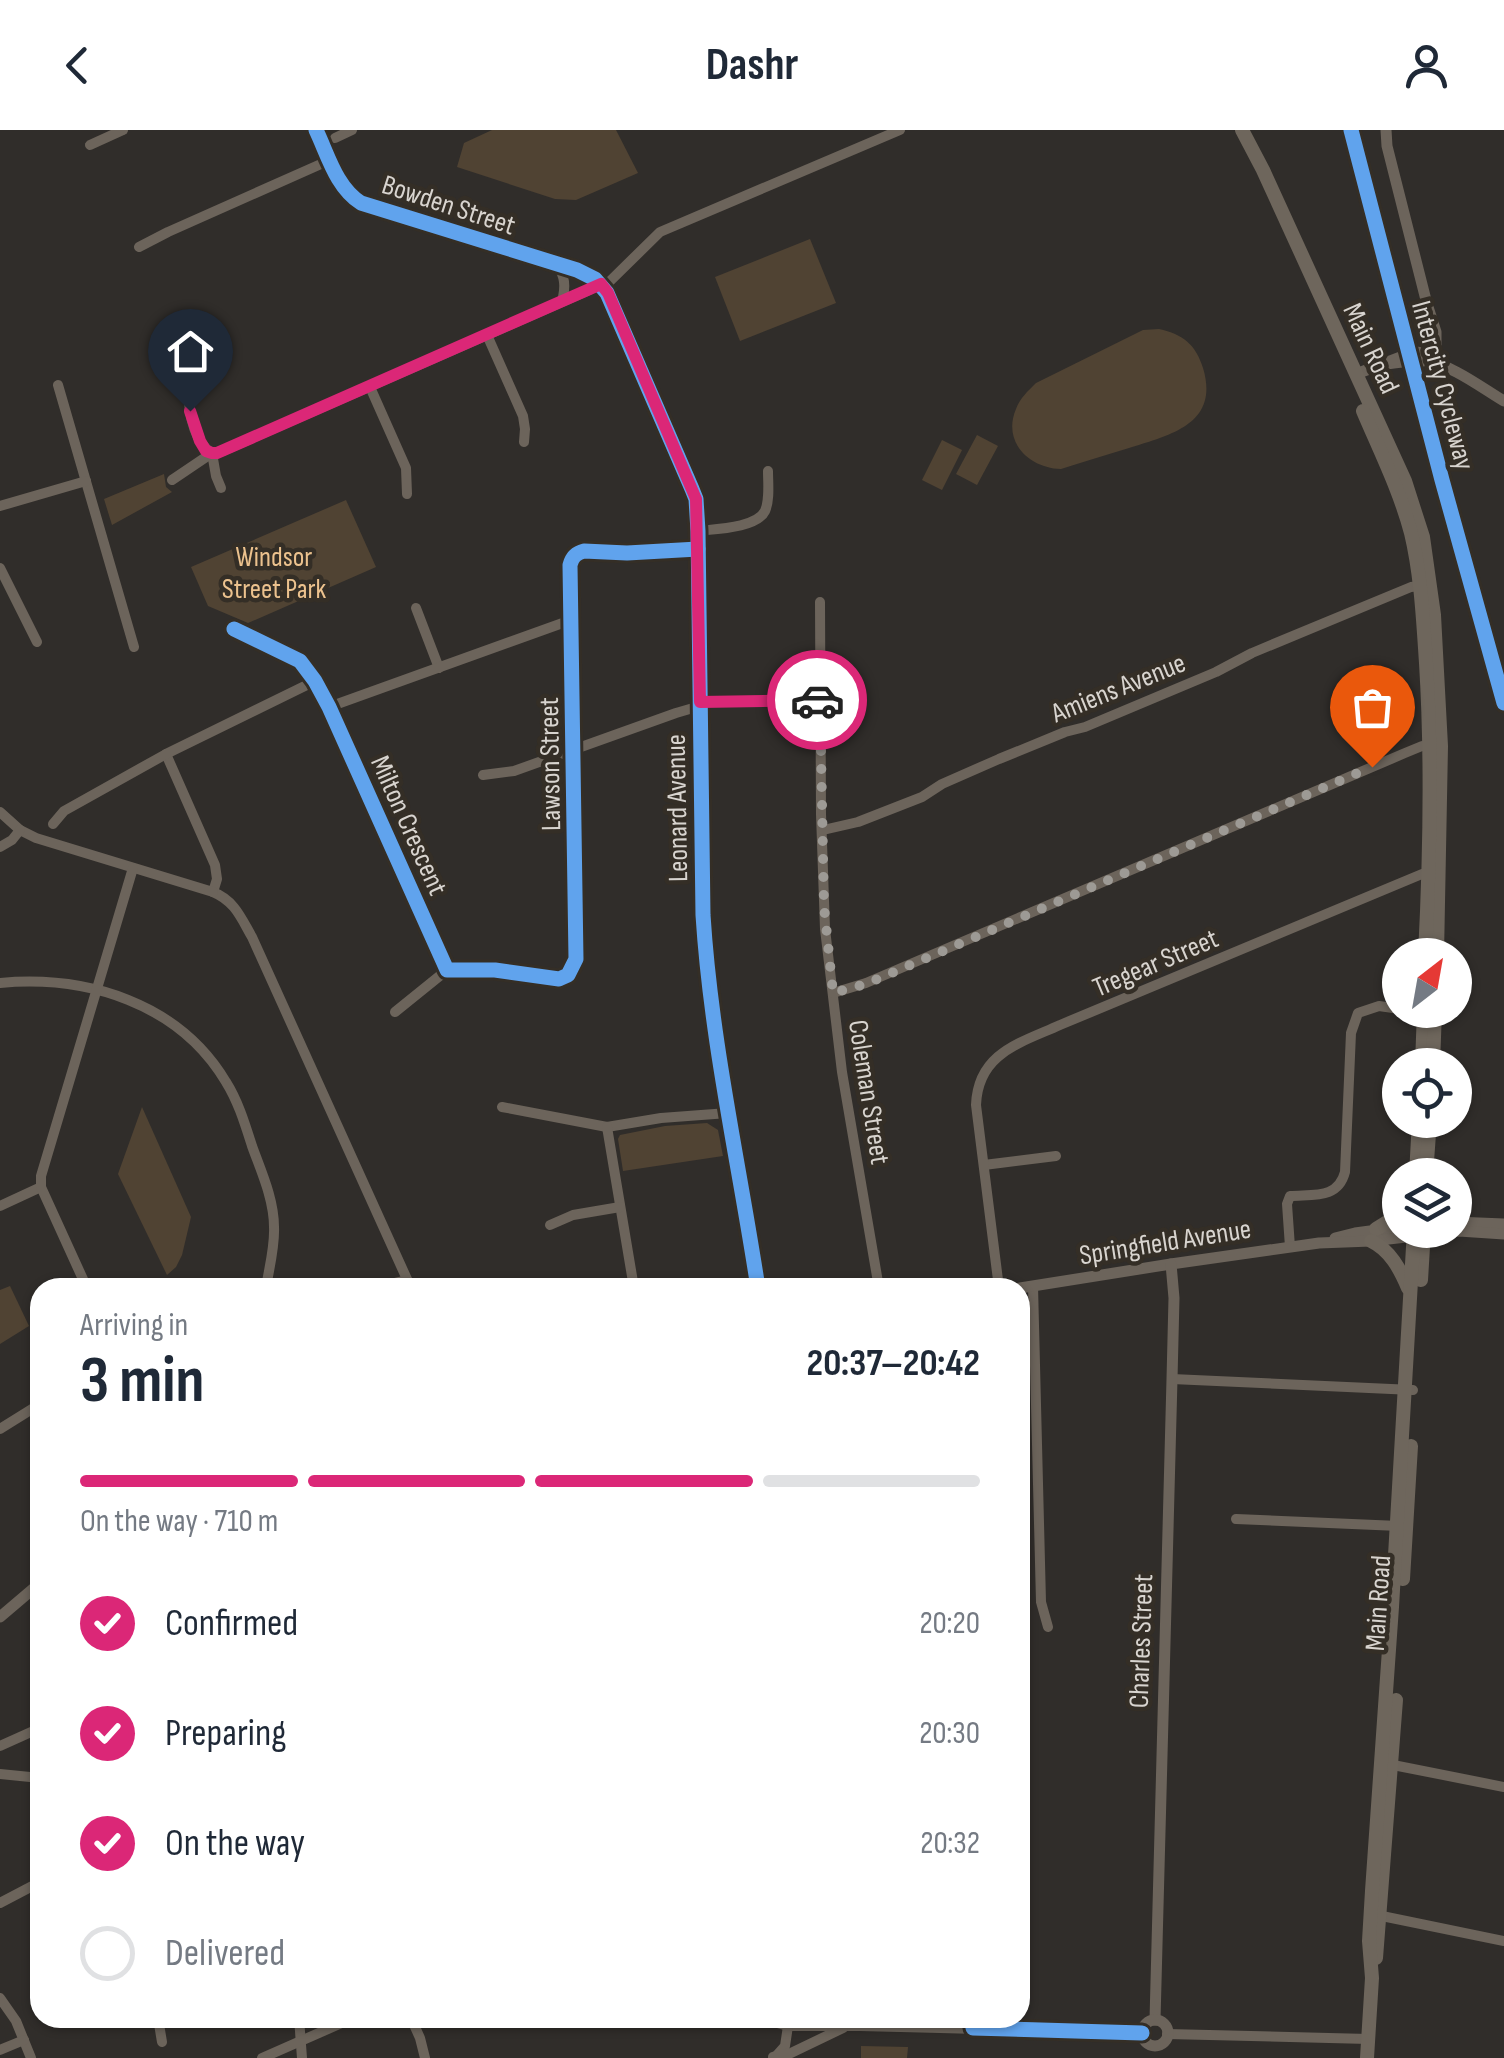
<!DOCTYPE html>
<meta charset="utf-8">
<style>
:root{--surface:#fff;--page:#f2f2f3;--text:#1f2937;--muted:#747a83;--line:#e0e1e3;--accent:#db2777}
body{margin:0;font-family:"Sofia Sans Condensed",sans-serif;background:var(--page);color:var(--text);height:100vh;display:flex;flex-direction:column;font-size:38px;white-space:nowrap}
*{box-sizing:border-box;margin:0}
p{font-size:32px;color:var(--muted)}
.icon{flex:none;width:55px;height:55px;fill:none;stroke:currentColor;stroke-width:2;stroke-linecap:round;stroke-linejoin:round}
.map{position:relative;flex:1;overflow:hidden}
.drawer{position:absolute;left:30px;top:1148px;width:1000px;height:750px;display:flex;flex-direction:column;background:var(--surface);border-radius:30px;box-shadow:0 2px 8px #0004}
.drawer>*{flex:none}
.needle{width:65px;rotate:31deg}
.fabs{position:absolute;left:1382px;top:808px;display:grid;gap:20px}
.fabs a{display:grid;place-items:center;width:90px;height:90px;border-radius:50%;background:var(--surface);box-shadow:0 2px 8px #0004;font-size:50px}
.pin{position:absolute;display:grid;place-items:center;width:85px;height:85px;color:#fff;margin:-102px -42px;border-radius:50% 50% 50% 0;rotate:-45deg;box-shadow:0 0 10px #0007}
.pin .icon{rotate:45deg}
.courier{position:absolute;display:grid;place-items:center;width:100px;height:100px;margin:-50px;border:8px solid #db2777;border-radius:50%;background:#fff;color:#222;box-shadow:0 2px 12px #0007}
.headline em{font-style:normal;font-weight:700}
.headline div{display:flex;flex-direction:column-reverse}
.headline{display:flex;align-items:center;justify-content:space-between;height:170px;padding:0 50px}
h1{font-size:65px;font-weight:700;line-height:75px}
.bar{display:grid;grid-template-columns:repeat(4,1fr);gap:15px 10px;align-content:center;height:120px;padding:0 50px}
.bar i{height:12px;border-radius:8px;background:var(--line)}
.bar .active{background:var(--accent)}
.bar p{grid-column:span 4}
ol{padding:0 50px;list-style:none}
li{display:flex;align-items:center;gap:30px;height:110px}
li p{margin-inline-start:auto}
li .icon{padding:10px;border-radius:50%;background:var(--accent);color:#fff;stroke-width:4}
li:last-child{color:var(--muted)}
li i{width:55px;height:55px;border:5px solid var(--line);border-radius:50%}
header{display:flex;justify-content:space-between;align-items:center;height:130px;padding:0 50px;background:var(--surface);font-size:45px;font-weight:700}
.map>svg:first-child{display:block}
</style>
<header><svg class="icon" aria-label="back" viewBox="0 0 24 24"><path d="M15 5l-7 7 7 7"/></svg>Dashr<svg class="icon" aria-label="person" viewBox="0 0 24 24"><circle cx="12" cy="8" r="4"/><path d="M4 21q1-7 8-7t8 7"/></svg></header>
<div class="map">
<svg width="1504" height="1928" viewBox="0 0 1504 1928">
<rect width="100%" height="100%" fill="#302d2a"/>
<g fill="#504333">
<polygon points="492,0 616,0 638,43 576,70 555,69 457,37 464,13"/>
<polygon points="810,109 836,173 740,211 715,147"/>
<path d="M1159 199C1183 204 1196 215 1203 238 1220 294 1170 305 1129 318 1106 325 1083 332 1061 339 1029 338 1002 312 1016 279 1020 268 1028 261 1036 253L1143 200Z"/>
<polygon points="977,305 998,316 977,355 956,344"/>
<polygon points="942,310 962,320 942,360 922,350"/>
<polygon points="164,344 166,357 172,362 112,395 104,369"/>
<polygon points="346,370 376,437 248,493 208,476 191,437"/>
<polygon points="142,977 191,1087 182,1125 176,1137 167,1145 118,1044"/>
<polygon points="707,993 718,1000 723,1026 623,1041 618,1009 620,1005 665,996"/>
<polygon points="10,1156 29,1196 0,1214 0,1160"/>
<polygon points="861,1916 908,1917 907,1928 861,1928"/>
</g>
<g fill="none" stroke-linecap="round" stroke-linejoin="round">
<g stroke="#6c645b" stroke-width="10">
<path d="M316 0C328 25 336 57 361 73L577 140 595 149 607 163 692 359 696 369 698 401 703 785C711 911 739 1033 758 1158"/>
<polyline points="335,8 352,0"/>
<polyline points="90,15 123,0"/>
<polyline points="139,117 168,102 330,30"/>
<path d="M557 134C565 147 566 156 562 171"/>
<polyline points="604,157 660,102 900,0"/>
<polyline points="487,205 523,286 525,299 524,312"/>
<path d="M188 253C188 276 191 310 212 323"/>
<polyline points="58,255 134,517"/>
<polyline points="370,257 406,338 407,364"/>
<polyline points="212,323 216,346 221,358"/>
<polyline points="172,350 212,323 223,321 601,155"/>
<polyline points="0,376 86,351"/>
<path d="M698 401C715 399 757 398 765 381 770 370 768 353 768 341"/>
<polyline points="0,438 37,512"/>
<polyline points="820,472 821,684 825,799 842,942 879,1158"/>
<polyline points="416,478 439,538"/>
<path d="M234 499 300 531 315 551 329 577 447 840H495L559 849 568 845 576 829 570 435C572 427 576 423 584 421L627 423 698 419"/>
<polyline points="700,572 819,570"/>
<polyline points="329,577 571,490"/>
<path d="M166 624 215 735 217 749 213 762C235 771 241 788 252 807L411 1158"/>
<polyline points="483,645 514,641 676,583 700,576"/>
<polyline points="0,682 20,700 36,708 213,762"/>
<polyline points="53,694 64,681 166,624 315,551"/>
<polyline points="823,700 858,692 922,667 942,654 999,629 1065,602 1085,597 1216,542 1252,523 1411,457 1427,455"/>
<polyline points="0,717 12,710 20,700"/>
<path d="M0 853C87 845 179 873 226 952 238 971 245 994 252 1016 261 1041 274 1069 274 1097 275 1117 269 1138 266 1158"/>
<polyline points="833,863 866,853 1405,623 1422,616 1432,616"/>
<polyline points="395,882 447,840"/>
<polyline points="502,977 607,997 661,988 728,983"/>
<polyline points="607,997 634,1158"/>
<polyline points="984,1035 1056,1026"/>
<polyline points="0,1076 41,1057"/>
<polyline points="550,1095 573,1085 620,1077"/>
<path d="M1290 1117 1287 1074 1290 1066C1314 1064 1338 1069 1345 1042L1351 903 1358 883 1379 876 1400 879"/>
<polyline points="1033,1156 1041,1472 1048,1497"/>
<polyline points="87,1158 41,1057 41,1046 133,738"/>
<polyline points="306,1158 349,1154 390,1154 407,1150"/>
<path d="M999 1158 976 975C978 923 1020 913 1060 895L1422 744 1434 743"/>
<polyline points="1172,1249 1413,1260"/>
<polyline points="0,1299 40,1274"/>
<polyline points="1236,1389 1399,1396"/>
<polyline points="0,1616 40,1598"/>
<polyline points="1388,1634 1504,1657"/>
<polyline points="0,1644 40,1648"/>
<polyline points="0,1773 40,1752"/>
<polyline points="1377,1785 1504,1811"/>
<polyline points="0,1868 16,1891 31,1928"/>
<polyline points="158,1888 162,1912"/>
<polyline points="299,1888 302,1928"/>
<polyline points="411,1888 420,1908 425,1928"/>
<polyline points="760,1888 788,1896 860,1896 1142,1903"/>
<polyline points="1167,1904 1369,1909"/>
<polyline points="0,1920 24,1910"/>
<polyline points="777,1925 785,1916 788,1896"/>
<polyline points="773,1927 791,1923 843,1898"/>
<polyline points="262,1928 353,1888"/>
</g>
<g stroke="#6c645b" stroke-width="11">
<polyline points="1386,0 1387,16 1427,174 1436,202 1436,218 1429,232"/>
<polyline points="1426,225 1428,184"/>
<path d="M1385 234C1398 233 1412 230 1425 231 1451 234 1482 258 1504 271"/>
<polyline points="1356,244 1414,222 1430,223 1440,228"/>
<polyline points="1455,1092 1504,1094"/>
<polyline points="1335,1108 1355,1103 1400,1097"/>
<polyline points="1020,1158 1171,1134 1319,1113 1371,1111 1459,1101 1504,1104"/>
<polyline points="0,1487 40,1453"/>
<polyline points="1155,1890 1172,1249 1174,1168 1171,1134"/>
<circle cx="1155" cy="1903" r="13"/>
</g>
<g stroke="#6e665c" stroke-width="14">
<polyline points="1242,0 1263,40 1405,351 1423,407 1434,485 1441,616 1437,825"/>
<path d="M1363 281C1380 321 1400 361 1411 403 1421 445 1423 489 1426 533 1432 630 1430 728 1425 825"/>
<polyline points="1422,935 1424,880"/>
<polyline points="1433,935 1435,880"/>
<polyline points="1416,1045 1419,990"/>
<polyline points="1426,1045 1430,990"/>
<polyline points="1455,1090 1460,1092"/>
<polyline points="1376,1099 1400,1084"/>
<path d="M1371 1111C1390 1120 1400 1139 1408 1158"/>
<polyline points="1421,1150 1424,1100"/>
<polyline points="1403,1449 1411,1316"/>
<polyline points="1376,1828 1396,1570"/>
<polyline points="1367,1928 1372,1848 1369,1811 1372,1761 1392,1477 1414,1100"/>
</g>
<defs>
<g id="cycleway">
<path d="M316 0C328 25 336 57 361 73L577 140 595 149 607 163 692 359 696 369 698 401 703 785C711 911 739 1033 758 1158"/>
<polyline points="1351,0 1442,350 1504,573"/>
<path d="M234 499 300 531 315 551 329 577 447 840H495L559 849 568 845 576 829 570 435C572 427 576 423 584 421L627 423 698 419"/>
<polyline points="972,1888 973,1898 1142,1903"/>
</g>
</defs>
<use href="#cycleway" stroke="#342e26" stroke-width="21"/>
<use href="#cycleway" stroke="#60a3ed" stroke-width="15"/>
</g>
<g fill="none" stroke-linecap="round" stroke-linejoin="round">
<polyline stroke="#9d9a95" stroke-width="10" stroke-dasharray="0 18" points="817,570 820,570 824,776 833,863 866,854 1372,637"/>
<polyline stroke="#db2777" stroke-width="12" points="190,281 200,311 206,321 212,323 217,323 601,154 608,163 696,369 700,572 817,570"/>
</g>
<g text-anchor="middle" stroke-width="9" stroke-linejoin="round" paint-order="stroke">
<g font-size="28" fill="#d8d4cf" stroke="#342e26">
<text transform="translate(449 74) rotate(18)" y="10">Bowden Street</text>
<text transform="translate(1372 218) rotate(65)" y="10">Main Road</text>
<text transform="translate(1444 255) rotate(75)" y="10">Intercity Cycleway</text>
<text transform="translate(1118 557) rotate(-22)" y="10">Amiens Avenue</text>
<text transform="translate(549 634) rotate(-91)" y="10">Lawson Street</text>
<text transform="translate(676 678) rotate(-91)" y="10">Leonard Avenue</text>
<text transform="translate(410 695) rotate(66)" y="10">Milton Crescent</text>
<text transform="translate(1155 832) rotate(-23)" y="10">Tregear Street</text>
<text transform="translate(870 962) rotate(81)" y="10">Coleman Street</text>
<text transform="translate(1165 1111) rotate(-9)" y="10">Springfield Avenue</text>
<text transform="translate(1377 1473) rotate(-86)" y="10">Main Road</text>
<text transform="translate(1140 1511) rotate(-88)" y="10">Charles Street</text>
</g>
<g font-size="28" fill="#ecc28e" stroke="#342e26">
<text x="274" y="436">Windsor<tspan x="274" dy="32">Street Park</tspan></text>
</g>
</g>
</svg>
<div class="fabs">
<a><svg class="needle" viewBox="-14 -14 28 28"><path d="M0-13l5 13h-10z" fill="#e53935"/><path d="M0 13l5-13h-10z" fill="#747a83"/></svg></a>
<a><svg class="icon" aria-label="locate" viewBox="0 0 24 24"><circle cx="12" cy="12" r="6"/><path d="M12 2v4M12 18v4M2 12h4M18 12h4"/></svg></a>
<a><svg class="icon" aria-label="layers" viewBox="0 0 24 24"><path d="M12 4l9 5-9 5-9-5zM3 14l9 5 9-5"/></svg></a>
</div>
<div class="pin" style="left:1372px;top:637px;background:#ea580c"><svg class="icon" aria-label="bag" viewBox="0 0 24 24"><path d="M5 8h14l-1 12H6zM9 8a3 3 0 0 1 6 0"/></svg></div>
<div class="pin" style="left:190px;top:281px;background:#1f2937"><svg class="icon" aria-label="home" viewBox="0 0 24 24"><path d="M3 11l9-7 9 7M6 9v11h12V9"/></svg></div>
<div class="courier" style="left:817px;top:570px"><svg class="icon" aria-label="car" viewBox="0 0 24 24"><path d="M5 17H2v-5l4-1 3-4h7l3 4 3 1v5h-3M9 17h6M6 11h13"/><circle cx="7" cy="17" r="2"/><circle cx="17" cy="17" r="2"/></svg></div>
<section class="drawer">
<div class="headline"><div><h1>3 min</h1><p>Arriving in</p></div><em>20:37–20:42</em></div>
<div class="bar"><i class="active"></i><i class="active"></i><i class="active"></i><i></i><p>On the way · 710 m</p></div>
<ol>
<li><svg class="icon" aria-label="check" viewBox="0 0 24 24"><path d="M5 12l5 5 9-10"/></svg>Confirmed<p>20:20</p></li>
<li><svg class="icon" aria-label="check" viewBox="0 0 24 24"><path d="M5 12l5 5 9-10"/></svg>Preparing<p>20:30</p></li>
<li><svg class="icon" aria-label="check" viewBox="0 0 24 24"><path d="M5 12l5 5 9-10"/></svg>On the way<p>20:32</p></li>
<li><i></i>Delivered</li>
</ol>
</section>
</div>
